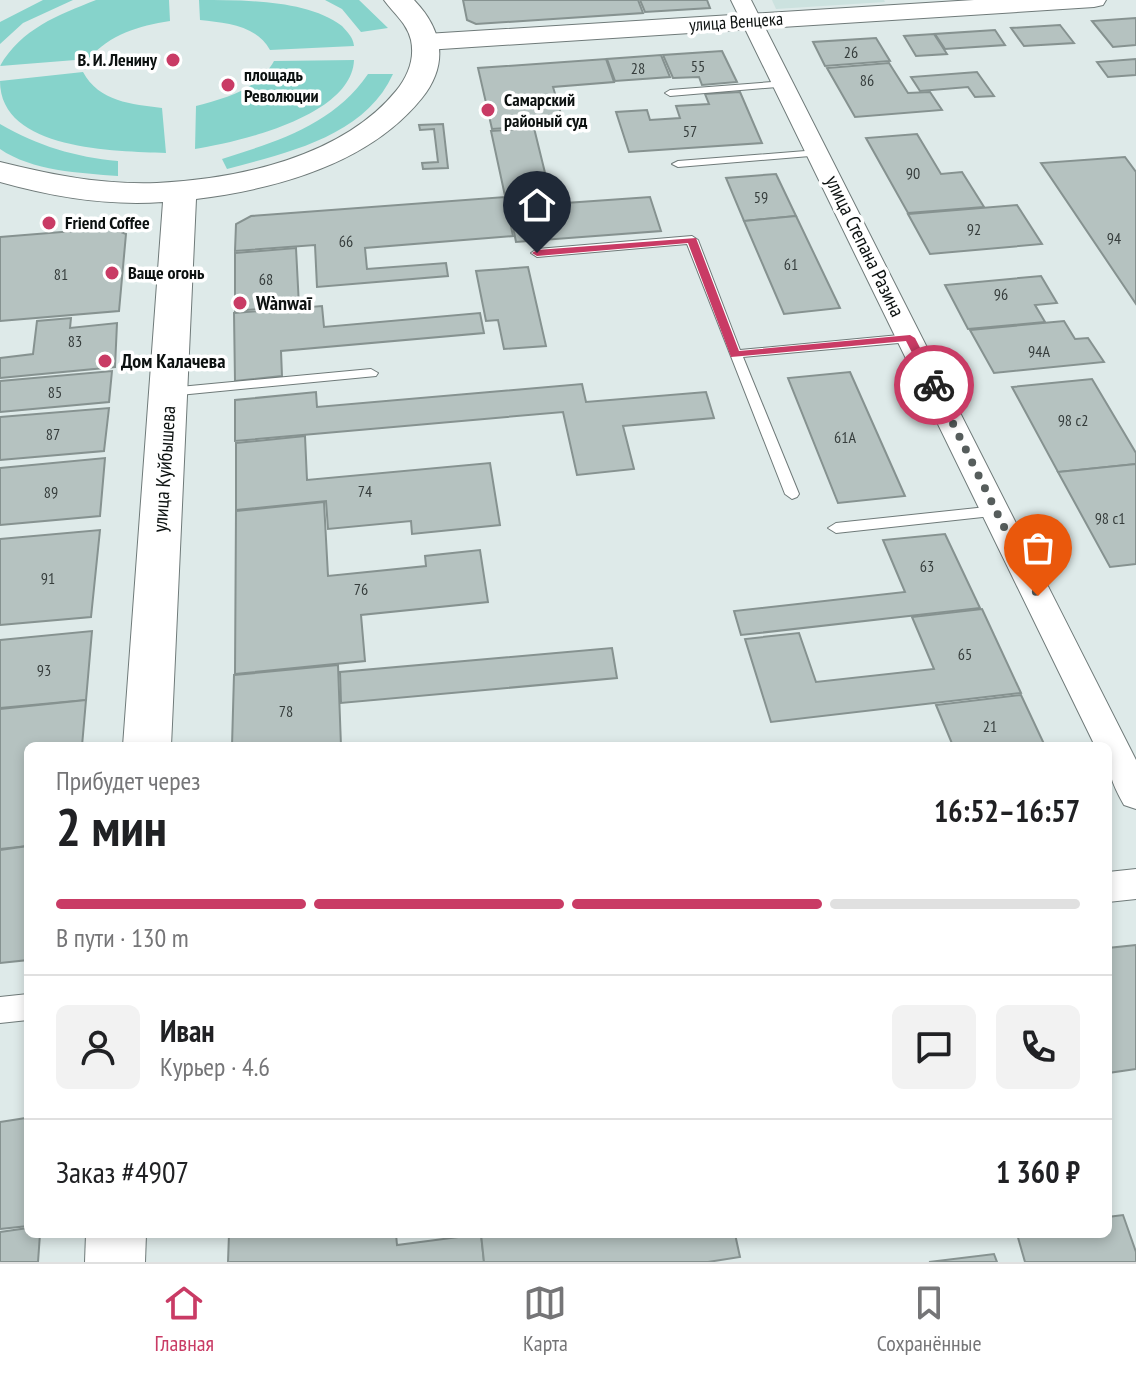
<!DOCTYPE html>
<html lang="ru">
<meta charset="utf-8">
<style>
:root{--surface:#fff;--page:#f2f2f2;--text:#202124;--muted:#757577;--line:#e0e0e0;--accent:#c93b65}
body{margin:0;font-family:"PT Sans Narrow",sans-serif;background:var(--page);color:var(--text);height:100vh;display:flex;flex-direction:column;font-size:30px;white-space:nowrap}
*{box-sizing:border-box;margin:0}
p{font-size:26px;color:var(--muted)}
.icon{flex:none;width:44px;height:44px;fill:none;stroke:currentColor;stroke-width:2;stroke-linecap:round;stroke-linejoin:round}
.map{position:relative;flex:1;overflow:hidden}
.sheet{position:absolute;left:24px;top:742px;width:1088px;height:496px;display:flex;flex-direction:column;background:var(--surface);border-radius:12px;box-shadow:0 4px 12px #0003}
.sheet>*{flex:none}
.pin{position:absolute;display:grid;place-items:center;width:68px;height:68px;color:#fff;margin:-82px -34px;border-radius:50% 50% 50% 0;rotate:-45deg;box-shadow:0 0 8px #0007}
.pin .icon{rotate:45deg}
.courier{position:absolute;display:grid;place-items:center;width:80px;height:80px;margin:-40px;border:6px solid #c93b65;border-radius:50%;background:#fff;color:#222;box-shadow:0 2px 10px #0007}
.overview em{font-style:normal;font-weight:700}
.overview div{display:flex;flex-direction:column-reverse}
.overview{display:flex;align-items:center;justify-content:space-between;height:136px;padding:0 32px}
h1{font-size:52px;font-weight:700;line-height:60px}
.bar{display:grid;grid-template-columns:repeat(4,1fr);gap:12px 8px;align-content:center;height:96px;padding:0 32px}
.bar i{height:10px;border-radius:6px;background:var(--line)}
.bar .on{background:var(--accent)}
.bar p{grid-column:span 4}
.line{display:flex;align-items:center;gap:20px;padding:0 32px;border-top:2px solid var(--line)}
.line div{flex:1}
.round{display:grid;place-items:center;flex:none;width:84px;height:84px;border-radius:12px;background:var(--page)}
.tab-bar{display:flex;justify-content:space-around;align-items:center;height:112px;border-top:2px solid var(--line);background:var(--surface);font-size:22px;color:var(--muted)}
.tab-bar a{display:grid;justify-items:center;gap:4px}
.tab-bar .on{color:var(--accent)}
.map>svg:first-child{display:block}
</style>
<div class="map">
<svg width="1136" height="1262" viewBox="0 0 1136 1262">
<rect width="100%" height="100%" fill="#deeae9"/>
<polygon fill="#cce2df" points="772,0 884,0 885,2 776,9"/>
<g fill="#86d3cb">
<polygon points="43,0 73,0 23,23 0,44 0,22"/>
<path d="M96 0H169L170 21C138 26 111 34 88 59L0 66C21 29 58 15 96 0Z"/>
<path d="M199 0C246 0 308 0 342 26 348 33 353 37 354 46L270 50C256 25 226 23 200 20Z"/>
<polygon points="325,0 359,0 388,28 361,32 342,9"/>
<path d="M354 60C352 116 239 142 195 149L196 106C225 98 258 90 274 61Z"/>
<path d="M83 72C99 102 132 104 162 108L166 153C116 151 0 151 0 81Z"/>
<path d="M368 74H393C365 136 287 153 227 169L222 159C278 141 333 125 368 74Z"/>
<path d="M0 124C38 146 75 157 118 161V176C80 173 32 171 0 149Z"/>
</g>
<g fill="#b5c2c0" stroke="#869290" stroke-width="2">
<polygon points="463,0 638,0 643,13 476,24 467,20"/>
<polygon points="640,0 707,0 710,8 645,12"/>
<polygon points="1136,18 1136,45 1113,47 1092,21"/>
<polygon points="1060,25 1074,43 1024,46 1011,28"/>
<polygon points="995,30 1005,45 945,49 935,34"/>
<polygon points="934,34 947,54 916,56 904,36"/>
<polygon points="876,38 890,61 825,66 813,42"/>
<polygon points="722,51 737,82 702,85 699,77 673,78 663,55"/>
<polygon points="661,55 670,77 615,81 607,59"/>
<polygon points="606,59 614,82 553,87 564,124 492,129 478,68"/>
<polygon points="1136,59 1136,75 1108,77 1097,62"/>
<polygon points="889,63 908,93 930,92 942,110 855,117 827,68"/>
<polygon points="977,72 994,96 975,97 968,87 920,91 911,77"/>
<polygon points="740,92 762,143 629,152 616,112 647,110 650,120 680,118 676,106 709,104 705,94"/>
<polygon points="443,124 448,168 423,169 422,163 438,162 434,129 420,130 419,125"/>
<polygon points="534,128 550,193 505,196 491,131"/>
<polygon points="917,134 941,174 962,172 984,207 908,213 866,138"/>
<polygon points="1125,157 1136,172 1136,304 1041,163"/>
<polygon points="776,174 796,216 744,221 726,178"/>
<polygon points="505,197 513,236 365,248 367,269 446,263 448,276 317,287 315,245 235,251 236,224 251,216"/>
<polygon points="650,197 661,231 516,242 509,207"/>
<polygon points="1017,205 1042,244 930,254 908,214"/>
<polygon points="796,216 840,308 784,314 744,221"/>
<polygon points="111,228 126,234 119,311 0,321 0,237"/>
<polygon points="296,248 299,306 235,311 235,253"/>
<polygon points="528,267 546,346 504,349 498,320 486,321 476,271"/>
<polygon points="1041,276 1057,303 1035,305 1045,322 968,329 945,285"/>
<polygon points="322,306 324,327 480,313 484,333 281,351 282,376 235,381 234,313"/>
<polygon points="71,318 70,328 117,323 115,367 0,378 0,358 33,354 37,321"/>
<polygon points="1064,321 1075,339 1088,338 1104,362 994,373 970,330"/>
<polygon points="112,371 109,402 0,412 0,381"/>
<polygon points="850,372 905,496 838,503 788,378"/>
<polygon points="1092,379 1136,453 1136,464 1058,472 1012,387"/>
<polygon points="582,384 586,402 706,392 714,418 623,426 634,469 577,475 563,412 235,441 235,400 316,392 317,407"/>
<polygon points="109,408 104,451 0,460 0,417"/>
<polygon points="305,436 307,480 490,463 500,525 412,534 411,521 328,529 326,501 236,510 236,443"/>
<polygon points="105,458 100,516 0,525 0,468"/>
<polygon points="1136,464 1136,564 1110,567 1058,472"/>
<polygon points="324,502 328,576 426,566 425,556 480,550 488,602 361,615 365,661 235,674 236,511"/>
<polygon points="100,530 91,617 0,625 0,539"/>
<polygon points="945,534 980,608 741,635 734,611 905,592 883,540"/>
<polygon points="982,609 1021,693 771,722 745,639 799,633 816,682 934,669 912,617"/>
<polygon points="92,631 86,700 0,708 0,640"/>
<polygon points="612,648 617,678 341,703 340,672"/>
<polygon points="338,665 341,746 232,746 234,675"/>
<polygon points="1021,695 1045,746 953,746 936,705"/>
<polygon points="86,700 82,746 28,746 28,846 0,849 0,709"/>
<polygon points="28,846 28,960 0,963 0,850"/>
<polygon points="1136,945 1136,1069 1108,1073 1108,948"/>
<polygon points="26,1118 28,1226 0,1229 0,1122"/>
<polygon points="1123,1215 1136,1252 1136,1262 1025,1262 1017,1234 1108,1234 1108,1217"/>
<polygon points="28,1228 28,1234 40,1234 38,1262 0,1262 0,1232"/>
<polygon points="229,1234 396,1234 397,1245 481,1234 484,1262 228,1262"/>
<polygon points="481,1234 735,1234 740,1257 708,1262 484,1262"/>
<polygon points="994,1254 997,1262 929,1262"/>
</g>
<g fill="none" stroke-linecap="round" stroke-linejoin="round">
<defs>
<g id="service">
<polygon points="785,81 790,84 789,86 670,96 665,93 670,90"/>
<polygon points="818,150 824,153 822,155 678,167 672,164 678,161"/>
<polygon points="692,236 698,240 740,350 910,334 917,338 910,342 743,357 799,494 797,497 792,499 785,494 687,244 537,257 531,253 537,249"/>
<polygon points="371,369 378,373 376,376 169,396 162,392 169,388"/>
<polygon points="996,506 1001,507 1003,511 1001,515 836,533 828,528 836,523"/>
</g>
<polygon id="pedestrian" points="28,994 28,1020 0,1023 0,997"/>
<g id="minor">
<path d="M731 0H751L1136 760V809L1124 805C1111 782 1108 772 1108 746H1095Z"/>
<polygon points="1136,869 1136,899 1108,902 1108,872"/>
</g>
<polygon id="tertiary" points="974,0 1106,0 1103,5 1094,7 426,50 417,48 413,42 417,36 426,34"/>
<g id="primary">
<path d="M384 0H414C443 30 449 64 422 98 369 164 276 189 196 199L171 746H123L163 202C108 206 53 197 0 182V162C52 175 103 185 157 183 238 179 342 157 396 91 408 76 415 59 411 40 407 23 394 14 384 0Z"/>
<polygon points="86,1234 146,1234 145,1262 85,1262"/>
</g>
</defs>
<use href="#service" stroke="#6f7a79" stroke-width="2"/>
<use href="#pedestrian" stroke="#6f7a79" stroke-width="2"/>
<use href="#minor" stroke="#6f7a79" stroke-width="2"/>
<use href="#tertiary" stroke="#6f7a79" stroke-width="2"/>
<use href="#primary" stroke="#6f7a79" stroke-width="2"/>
<use href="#service" fill="#fff" fill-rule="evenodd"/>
<use href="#pedestrian" fill="#fff" fill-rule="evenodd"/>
<use href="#minor" fill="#fff" fill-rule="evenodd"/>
<use href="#tertiary" fill="#fff" fill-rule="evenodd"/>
<use href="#primary" fill="#fff" fill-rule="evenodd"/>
</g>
<polygon fill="#c93b65" points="696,238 739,351 910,335 915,338 939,385 930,388 906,341 731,357 688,243 537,256 532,253 537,250"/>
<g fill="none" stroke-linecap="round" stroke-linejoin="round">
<polyline stroke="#565d5c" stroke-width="8" stroke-dasharray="0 14.4" points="934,385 1038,596"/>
</g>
<g fill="#c93b65" stroke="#fff" stroke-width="3">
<circle cx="173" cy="60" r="8"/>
<circle cx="228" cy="85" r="8"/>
<circle cx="488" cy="110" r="8"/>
<circle cx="49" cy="223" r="8"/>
<circle cx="112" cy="273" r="8"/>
<circle cx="240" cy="303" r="8"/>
<circle cx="105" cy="361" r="8"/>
</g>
<g text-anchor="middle" stroke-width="7" stroke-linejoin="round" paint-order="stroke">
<g font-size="16" fill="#363d3c">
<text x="851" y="58">26</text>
<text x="698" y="72">55</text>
<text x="638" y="74">28</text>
<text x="867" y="86">86</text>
<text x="690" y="137">57</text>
<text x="913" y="179">90</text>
<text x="761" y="203">59</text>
<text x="974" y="235">92</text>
<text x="1114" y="244">94</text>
<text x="346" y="247">66</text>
<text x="791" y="270">61</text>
<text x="61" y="280">81</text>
<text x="266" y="285">68</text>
<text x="1001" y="300">96</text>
<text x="75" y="347">83</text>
<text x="1039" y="357">94А</text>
<text x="55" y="398">85</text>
<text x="1073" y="426">98 с2</text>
<text x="53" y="440">87</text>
<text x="845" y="443">61А</text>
<text x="365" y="497">74</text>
<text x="51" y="498">89</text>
<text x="1110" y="524">98 с1</text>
<text x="927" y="572">63</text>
<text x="48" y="584">91</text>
<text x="361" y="595">76</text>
<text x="965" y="660">65</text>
<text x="44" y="676">93</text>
<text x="286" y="717">78</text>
<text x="990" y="732">21</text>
</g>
<g font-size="18" fill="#0c1110" stroke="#fff">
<text transform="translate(736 22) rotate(-4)" y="6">улица Венцека</text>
</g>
<g font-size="18" font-weight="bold" fill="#0c1110" stroke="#fff" text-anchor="start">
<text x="157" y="66" text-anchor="end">В. И. Ленину</text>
<text x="244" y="81">площадь<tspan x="244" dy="21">Революции</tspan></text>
<text x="504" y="106">Самарский<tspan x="504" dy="21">районый суд</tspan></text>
<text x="65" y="229">Friend Coffee</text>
<text x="128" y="279">Ваще огонь</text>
</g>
<g font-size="20" fill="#0c1110" stroke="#fff">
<text transform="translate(865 246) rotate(64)" y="7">улица Степана Разина</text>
<text transform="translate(164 469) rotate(-86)" y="7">улица Куйбышева</text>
</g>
<g font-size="20" font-weight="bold" fill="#0c1110" stroke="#fff" text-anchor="start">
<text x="256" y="310">Wànwaī</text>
<text x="121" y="368">Дом Калачева</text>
</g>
</g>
</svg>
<div class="pin" style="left:1038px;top:596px;background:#ea580c"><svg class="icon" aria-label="bag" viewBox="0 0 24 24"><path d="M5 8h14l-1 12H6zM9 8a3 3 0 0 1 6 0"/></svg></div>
<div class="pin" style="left:537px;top:253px;background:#1f2937"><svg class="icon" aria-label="home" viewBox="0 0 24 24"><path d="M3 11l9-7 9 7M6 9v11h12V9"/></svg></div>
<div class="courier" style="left:934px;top:385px"><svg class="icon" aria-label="bike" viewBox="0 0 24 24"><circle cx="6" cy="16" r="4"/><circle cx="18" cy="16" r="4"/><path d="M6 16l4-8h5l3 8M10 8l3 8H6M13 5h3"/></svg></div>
<section class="sheet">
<div class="overview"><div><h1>2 мин</h1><p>Прибудет через</p></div><em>16:52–16:57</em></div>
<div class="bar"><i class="on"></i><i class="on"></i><i class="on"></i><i></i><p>В пути · 130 m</p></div>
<div class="line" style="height:144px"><a class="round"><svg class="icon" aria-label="person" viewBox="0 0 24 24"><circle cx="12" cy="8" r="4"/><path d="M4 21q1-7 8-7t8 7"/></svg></a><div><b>Иван</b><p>Курьер · 4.6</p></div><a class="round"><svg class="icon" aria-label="chat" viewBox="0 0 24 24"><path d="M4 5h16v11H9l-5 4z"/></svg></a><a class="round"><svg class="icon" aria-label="phone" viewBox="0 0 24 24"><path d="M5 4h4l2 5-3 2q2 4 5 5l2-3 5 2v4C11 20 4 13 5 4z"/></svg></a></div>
<div class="line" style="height:104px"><div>Заказ #4907</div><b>1 360 ₽</b></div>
</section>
</div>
<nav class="tab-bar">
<a class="on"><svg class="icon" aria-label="home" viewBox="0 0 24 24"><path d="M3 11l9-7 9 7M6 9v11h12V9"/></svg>Главная</a>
<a><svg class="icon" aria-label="map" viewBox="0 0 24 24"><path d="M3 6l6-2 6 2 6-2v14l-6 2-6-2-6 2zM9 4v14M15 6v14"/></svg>Карта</a>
<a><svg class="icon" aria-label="saved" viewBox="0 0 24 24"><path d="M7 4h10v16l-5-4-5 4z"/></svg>Сохранённые</a>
</nav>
